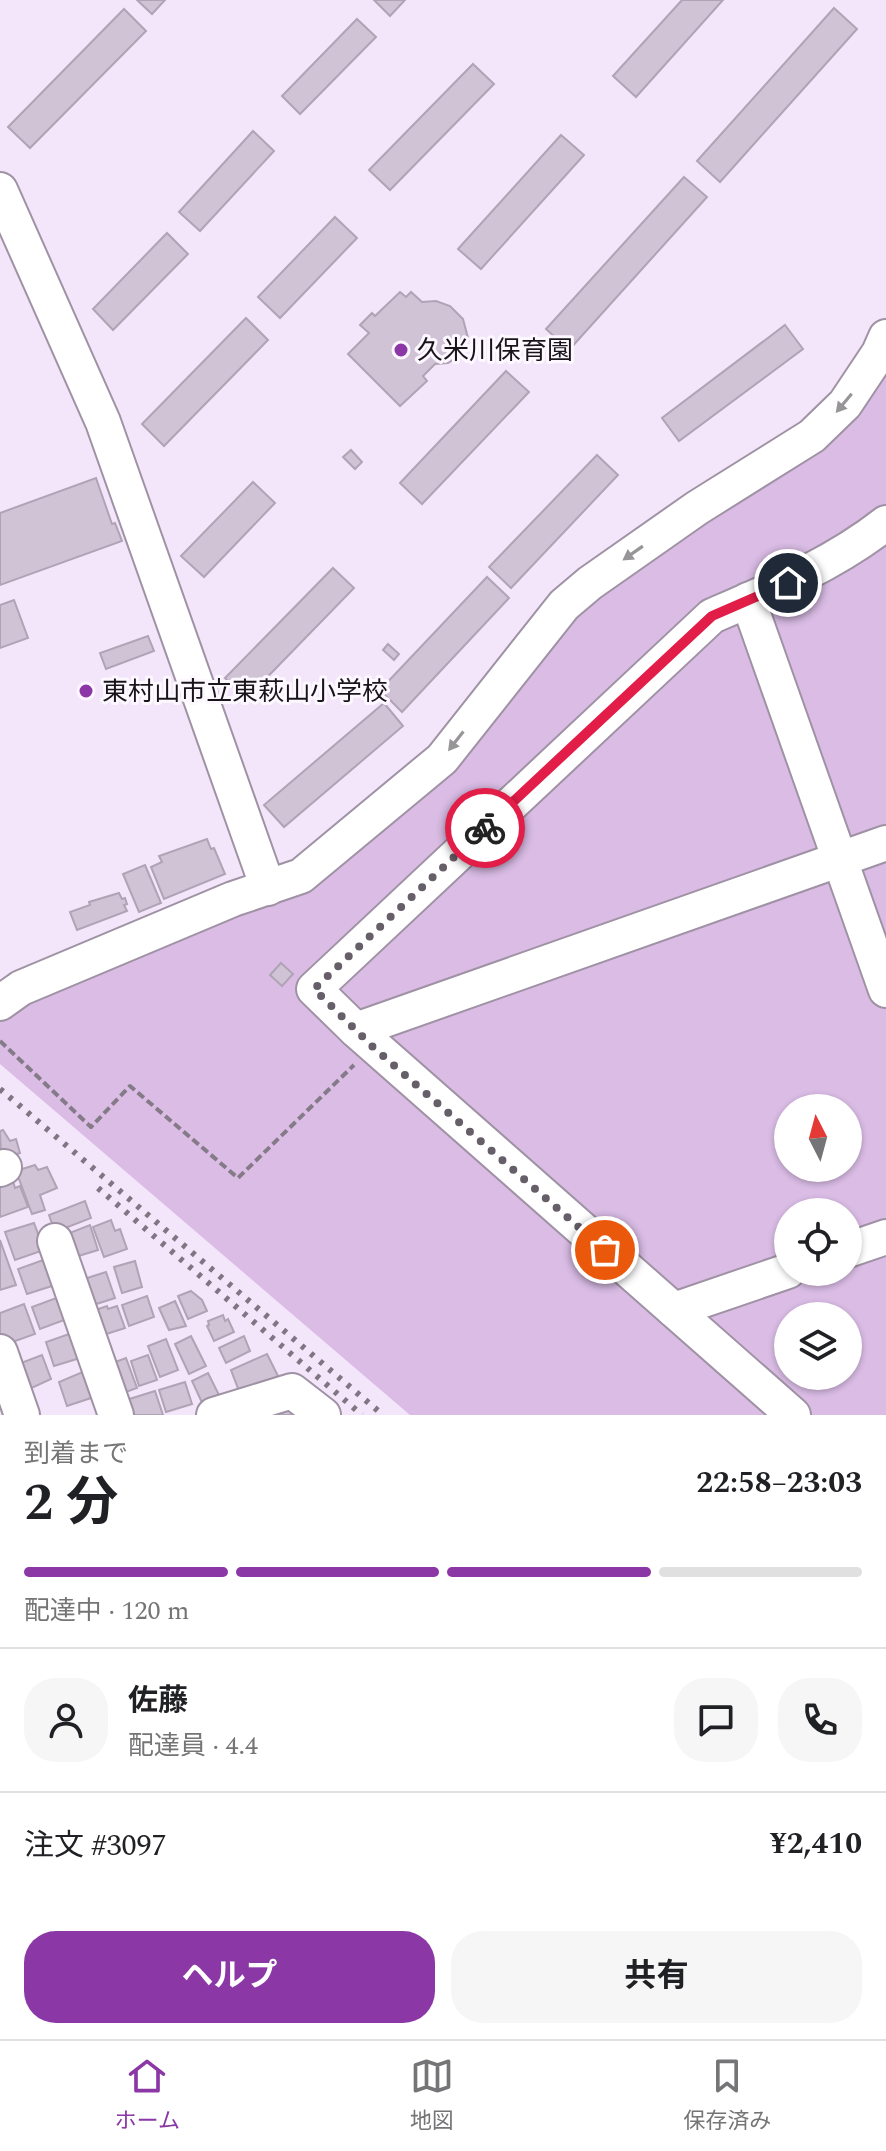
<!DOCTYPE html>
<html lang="ja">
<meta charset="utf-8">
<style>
:root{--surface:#fff;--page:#f6f6f6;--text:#202124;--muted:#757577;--line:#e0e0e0;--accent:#8b38a6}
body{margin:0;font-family:Spectral,"Noto Sans JP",serif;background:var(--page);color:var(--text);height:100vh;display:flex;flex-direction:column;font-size:30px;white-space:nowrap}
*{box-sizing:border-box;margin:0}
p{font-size:26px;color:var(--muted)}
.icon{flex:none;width:44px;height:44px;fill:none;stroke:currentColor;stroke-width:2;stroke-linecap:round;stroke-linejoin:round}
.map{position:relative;height:1415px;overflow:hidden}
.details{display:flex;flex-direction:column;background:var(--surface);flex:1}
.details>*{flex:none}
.needle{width:52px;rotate:354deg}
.buttons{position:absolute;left:774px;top:1094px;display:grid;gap:16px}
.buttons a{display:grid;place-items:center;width:88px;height:88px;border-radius:50%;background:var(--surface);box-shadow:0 2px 6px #0004;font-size:40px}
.pin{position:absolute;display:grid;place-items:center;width:68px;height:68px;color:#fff;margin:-34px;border:4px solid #fff;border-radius:50%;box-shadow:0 2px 8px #0007}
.courier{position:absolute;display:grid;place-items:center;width:80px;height:80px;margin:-40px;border:6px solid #e11d48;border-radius:50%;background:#fff;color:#222;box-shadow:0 2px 10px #0007}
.summary em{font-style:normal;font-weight:700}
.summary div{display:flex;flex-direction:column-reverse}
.summary{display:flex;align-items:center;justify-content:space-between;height:136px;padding:0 24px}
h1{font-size:52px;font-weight:700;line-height:60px}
.bar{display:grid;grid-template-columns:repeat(4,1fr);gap:12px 8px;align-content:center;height:96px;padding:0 24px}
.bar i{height:10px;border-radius:6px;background:var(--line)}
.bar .current{background:var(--accent)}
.bar p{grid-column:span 4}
.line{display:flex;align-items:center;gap:20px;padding:0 24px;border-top:2px solid var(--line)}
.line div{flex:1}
.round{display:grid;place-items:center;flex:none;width:84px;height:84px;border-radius:32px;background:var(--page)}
.primary-button{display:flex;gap:16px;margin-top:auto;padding:16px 24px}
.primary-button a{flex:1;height:92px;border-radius:32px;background:var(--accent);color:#fff;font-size:32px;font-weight:700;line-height:92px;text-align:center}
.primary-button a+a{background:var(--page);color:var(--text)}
.menu{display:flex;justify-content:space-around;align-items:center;height:112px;border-top:2px solid var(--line);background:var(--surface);font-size:22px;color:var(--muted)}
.menu a{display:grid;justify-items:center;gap:4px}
.menu .current{color:var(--accent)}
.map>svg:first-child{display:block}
</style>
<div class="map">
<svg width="886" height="1415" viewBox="0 0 886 1415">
<rect width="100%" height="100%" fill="#f4e6fa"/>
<path fill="#dabce5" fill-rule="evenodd" d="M886 353V1415H410L0 1064V1013L245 904 307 890 570 607 664 539ZM788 1108H848V1168H788ZM788 1212H848V1272H788ZM788 1316H848V1376H788Z"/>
<g fill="#d1c3d6" stroke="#b0a3b5" stroke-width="2">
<polygon points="137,0 165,0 152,14"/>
<polygon points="374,0 405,0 390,16"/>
<polygon points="682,0 723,0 636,97 613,76"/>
<polygon points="834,8 857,29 720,182 697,161"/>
<polygon points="124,9 146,31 30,148 8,127"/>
<polygon points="357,19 376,37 300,114 282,96"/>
<polygon points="473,64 494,84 390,190 369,170"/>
<polygon points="253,131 274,151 200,231 179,212"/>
<polygon points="561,135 584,155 481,269 458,249"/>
<polygon points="684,177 707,197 569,350 546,329"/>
<polygon points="335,217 357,238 280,318 258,297"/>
<polygon points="167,233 188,254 113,330 93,309"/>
<polygon points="400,292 406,297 411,292 422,302 436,301 450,306 463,319 468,338 460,356 448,363 435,364 423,376 427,381 400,406 348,354 369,333 360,325 372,313 375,316"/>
<polygon points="246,318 268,340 164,446 142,424"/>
<polygon points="785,325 803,349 679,441 662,418"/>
<polygon points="506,371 529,392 422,504 400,483"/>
<polygon points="351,450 362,462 355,469 343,457"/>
<polygon points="597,455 618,475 511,588 489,567"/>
<polygon points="96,478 112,524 115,523 122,541 0,585 0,513"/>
<polygon points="253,482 275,503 204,577 181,556"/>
<polygon points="333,568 354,588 246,699 225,678"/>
<polygon points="487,577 509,598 402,712 380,690"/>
<polygon points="14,600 28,638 0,648 0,605"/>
<polygon points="148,636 154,651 106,669 100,653"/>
<polygon points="388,644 399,654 394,660 383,650"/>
<polygon points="384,703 403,726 284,827 264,805"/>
<polygon points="207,839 211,849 214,848 225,874 164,899 151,867 162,862 159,856"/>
<polygon points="145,865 161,903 139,912 123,874"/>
<polygon points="119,893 122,899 125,898 127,904 124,905 127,911 77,930 70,912 90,905 89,902"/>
<polygon points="281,963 293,974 282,986 270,975"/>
<polygon points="3,1130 10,1141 16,1139 20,1153 1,1159 0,1131"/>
<polygon points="35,1165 38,1170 47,1167 57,1188 40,1195 45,1210 32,1214 16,1171"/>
<polygon points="13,1181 15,1188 20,1186 28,1207 0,1217 0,1186"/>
<polygon points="85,1201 91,1218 55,1232 49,1215"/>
<polygon points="111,1220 115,1231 120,1229 127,1249 104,1257 93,1227"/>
<polygon points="34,1223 44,1250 15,1260 5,1232"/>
<polygon points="90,1225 98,1250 72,1258 67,1234"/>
<polygon points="0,1240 16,1285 0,1290"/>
<polygon points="46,1259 55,1285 27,1294 18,1269"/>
<polygon points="135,1261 142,1287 122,1293 114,1267"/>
<polygon points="106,1272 115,1298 87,1307 78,1281"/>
<polygon points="191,1291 202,1300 207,1311 188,1319 178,1296"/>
<polygon points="147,1296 154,1317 129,1326 122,1305"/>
<polygon points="59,1297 67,1319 40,1329 32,1307"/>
<polygon points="175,1301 186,1326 169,1330 159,1308"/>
<polygon points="24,1304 35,1334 4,1345 0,1334 0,1313"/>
<polygon points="107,1306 108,1309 117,1306 125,1328 97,1337 93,1311"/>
<polygon points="223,1315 225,1321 228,1319 234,1332 214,1341 207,1326 209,1325 208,1321"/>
<polygon points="72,1333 80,1358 54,1366 46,1342"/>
<polygon points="191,1336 206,1366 189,1374 175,1344"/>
<polygon points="244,1336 250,1351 226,1363 219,1348"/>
<polygon points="166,1339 178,1370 160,1377 148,1346"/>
<polygon points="267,1354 281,1382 242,1399 231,1370"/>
<polygon points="42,1355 51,1379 23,1392 13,1366"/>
<polygon points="148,1355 157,1380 139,1386 131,1361"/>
<polygon points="126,1358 137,1388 118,1395 107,1365"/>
<polygon points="85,1371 94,1397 67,1406 59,1382"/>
<polygon points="208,1373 221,1399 204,1407 192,1381"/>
<polygon points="185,1382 192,1404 166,1412 159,1390"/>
<polygon points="155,1391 163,1415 128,1415 123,1401"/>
<polygon points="293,1407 295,1415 270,1415"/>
</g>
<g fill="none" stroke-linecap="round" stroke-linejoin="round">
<defs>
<g id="minor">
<polyline points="0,190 103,422 268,888"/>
<polyline points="748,600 886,990"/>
<polyline points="0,1003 21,988 233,899 301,876 442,759 564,605 590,583 697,508 812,436 845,404 879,353 886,337"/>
<path d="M356 1030 314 989 712 616C772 590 834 564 886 523"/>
<polyline points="0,1169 4,1167"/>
<polyline points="55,1241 116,1415"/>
<polyline points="848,1250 886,1237"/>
<polyline points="674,1310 788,1271"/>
<polyline points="0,1352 22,1415"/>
<polyline points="214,1415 292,1391 323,1415"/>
<polyline points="793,1415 356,1030 886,843"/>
</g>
</defs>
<use href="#minor" stroke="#9f92a4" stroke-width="38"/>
<polyline stroke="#857b88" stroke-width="4" stroke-dasharray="8 4" stroke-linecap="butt" points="0,1041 91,1127 130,1086 238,1178 354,1065"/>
<use href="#minor" stroke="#fff" stroke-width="34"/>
<g stroke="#807683" stroke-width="6" stroke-dasharray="4 8" stroke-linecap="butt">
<polyline points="0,1089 383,1415"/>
<polyline points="98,1188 362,1415"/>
</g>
</g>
<defs><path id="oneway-solid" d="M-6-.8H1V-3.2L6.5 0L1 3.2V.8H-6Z" transform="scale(2)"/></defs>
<g fill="#989598">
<use href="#oneway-solid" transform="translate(844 403) rotate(130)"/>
<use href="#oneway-solid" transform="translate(633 553) rotate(145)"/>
<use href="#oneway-solid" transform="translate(456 741) rotate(128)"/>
</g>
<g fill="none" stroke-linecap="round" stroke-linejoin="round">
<polyline stroke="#665e68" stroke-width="8" stroke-dasharray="0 14.4" points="485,828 314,989 373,1047 605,1250"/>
<polyline stroke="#e11d48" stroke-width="10" points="485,828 712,616 788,583"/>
</g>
<g fill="#8b38a6" stroke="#fdf7ff" stroke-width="3">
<circle cx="401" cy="350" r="8"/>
<circle cx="86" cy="691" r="8"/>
</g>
<g text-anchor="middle" stroke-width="6" stroke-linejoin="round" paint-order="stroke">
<g font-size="26" fill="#19141a" stroke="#fdf7ff" text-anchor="start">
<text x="417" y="359">久米川保育園</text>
<text x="102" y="700">東村山市立東萩山小学校</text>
</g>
</g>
</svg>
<div class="buttons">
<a><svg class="needle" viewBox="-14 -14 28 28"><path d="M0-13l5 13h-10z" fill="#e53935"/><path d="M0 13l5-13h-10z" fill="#757577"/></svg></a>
<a><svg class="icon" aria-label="locate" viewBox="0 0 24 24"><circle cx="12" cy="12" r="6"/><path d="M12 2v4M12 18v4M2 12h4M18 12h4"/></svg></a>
<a><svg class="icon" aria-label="layers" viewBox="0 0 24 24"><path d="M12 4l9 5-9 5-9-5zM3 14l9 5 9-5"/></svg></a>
</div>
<div class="pin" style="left:605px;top:1250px;background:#ea580c"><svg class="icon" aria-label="bag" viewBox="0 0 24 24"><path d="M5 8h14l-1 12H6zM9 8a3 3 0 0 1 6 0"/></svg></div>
<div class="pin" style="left:788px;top:583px;background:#1f2937"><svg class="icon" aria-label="home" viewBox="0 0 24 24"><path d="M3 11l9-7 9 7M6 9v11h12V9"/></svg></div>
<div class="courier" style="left:485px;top:828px"><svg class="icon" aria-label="bike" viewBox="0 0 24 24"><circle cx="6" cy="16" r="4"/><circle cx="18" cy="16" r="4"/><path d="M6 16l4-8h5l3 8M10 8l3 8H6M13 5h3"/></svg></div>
</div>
<section class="details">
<div class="summary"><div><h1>2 分</h1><p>到着まで</p></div><em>22:58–23:03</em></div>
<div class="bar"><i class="current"></i><i class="current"></i><i class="current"></i><i></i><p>配達中 · 120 m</p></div>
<div class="line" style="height:144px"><a class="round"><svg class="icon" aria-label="person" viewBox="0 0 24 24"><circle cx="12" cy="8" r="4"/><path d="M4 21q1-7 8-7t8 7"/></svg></a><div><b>佐藤</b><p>配達員 · 4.4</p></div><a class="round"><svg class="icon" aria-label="chat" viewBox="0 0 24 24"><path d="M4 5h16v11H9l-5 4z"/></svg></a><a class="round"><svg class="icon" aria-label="phone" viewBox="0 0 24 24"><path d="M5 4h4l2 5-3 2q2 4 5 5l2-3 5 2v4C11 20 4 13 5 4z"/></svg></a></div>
<div class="line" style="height:104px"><div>注文 #3097</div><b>¥2,410</b></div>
<div class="primary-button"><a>ヘルプ</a><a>共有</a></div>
</section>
<nav class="menu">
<a class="current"><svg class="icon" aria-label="home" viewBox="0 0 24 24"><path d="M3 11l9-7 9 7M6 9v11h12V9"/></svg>ホーム</a>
<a><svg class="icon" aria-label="map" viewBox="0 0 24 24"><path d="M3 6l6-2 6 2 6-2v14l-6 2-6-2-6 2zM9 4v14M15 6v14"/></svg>地図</a>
<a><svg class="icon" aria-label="saved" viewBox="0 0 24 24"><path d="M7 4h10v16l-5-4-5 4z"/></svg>保存済み</a>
</nav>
